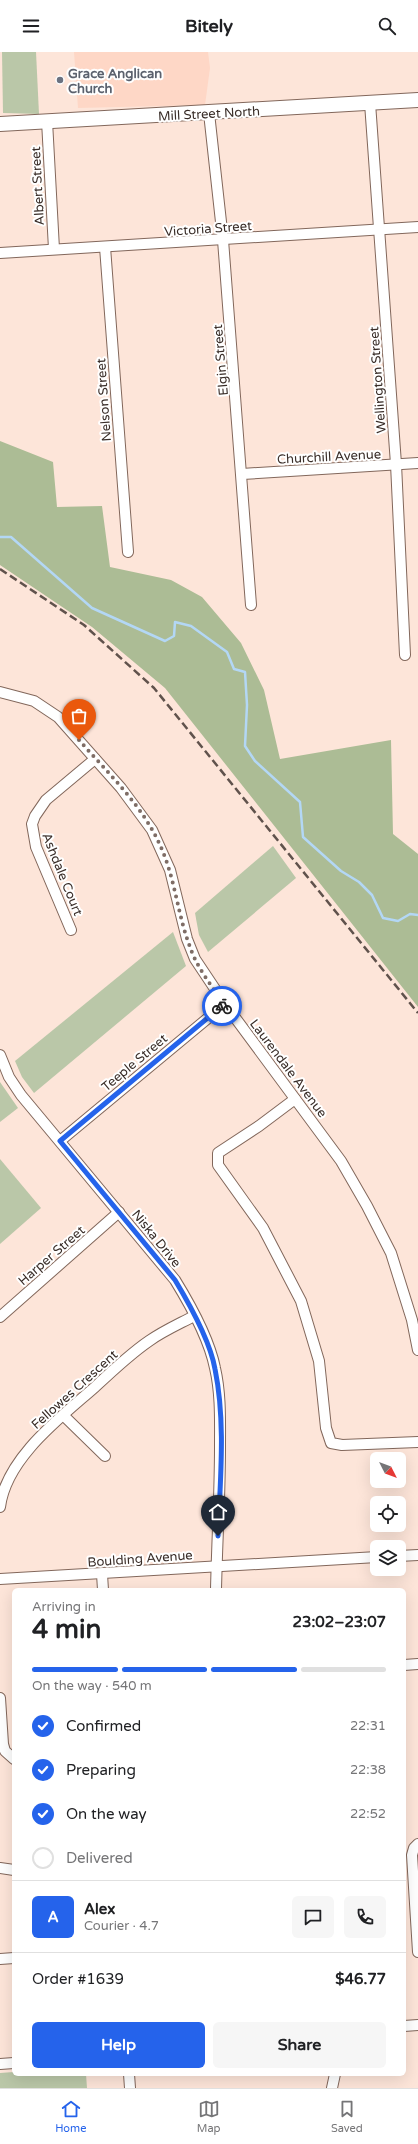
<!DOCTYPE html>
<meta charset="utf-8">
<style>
:root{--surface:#fff;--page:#f6f6f6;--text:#202124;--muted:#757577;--line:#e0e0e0;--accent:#2563eb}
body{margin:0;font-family:"Varela Round",sans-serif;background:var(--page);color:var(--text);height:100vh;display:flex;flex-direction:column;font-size:15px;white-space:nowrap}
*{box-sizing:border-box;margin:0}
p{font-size:13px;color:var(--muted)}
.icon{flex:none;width:22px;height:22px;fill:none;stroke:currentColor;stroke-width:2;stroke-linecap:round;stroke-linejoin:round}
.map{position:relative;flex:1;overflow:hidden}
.drawer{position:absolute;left:12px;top:1536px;width:394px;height:488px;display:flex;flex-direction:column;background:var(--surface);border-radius:6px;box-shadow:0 4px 16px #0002}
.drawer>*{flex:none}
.needle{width:26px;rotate:132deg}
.controls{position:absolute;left:370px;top:1400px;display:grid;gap:8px}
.controls a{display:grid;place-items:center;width:36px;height:36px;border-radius:6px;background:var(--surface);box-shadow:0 4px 16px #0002;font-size:20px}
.pin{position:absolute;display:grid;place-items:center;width:34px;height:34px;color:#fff;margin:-41px -17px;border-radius:50% 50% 50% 0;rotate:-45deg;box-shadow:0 0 4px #0007}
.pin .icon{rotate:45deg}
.courier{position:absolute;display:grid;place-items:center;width:40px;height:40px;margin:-20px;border:3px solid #2563eb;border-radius:50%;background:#fff;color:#222;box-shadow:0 1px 5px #0007}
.headline em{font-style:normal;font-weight:800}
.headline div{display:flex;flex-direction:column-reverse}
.headline{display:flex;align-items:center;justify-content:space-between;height:68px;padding:0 20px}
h1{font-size:26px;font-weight:800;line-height:30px}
.bar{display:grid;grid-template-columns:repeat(4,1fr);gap:6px 4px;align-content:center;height:48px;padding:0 20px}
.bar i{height:5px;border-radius:3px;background:var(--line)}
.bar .current{background:var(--accent)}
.bar p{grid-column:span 4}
.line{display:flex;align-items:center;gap:10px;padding:0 20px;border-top:1px solid var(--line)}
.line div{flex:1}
.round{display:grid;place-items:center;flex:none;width:42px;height:42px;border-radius:6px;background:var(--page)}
ol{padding:0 20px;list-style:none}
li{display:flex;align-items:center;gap:12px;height:44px}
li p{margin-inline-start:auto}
li .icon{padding:4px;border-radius:50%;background:var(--accent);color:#fff;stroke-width:4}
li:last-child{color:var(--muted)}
li i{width:22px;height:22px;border:2px solid var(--line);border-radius:50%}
.cta{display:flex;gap:8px;margin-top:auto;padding:8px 20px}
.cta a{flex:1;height:46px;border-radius:6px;background:var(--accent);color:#fff;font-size:16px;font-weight:800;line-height:46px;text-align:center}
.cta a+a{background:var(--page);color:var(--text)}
header{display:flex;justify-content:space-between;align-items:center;height:52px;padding:0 20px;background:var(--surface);font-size:18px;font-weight:800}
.tabs{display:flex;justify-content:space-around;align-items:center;height:56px;border-top:1px solid var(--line);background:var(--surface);font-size:11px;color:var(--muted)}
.tabs a{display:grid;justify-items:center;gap:2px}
.tabs .current{color:var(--accent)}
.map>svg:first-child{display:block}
</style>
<header><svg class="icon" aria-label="menu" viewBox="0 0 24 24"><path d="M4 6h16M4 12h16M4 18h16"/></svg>Bitely<svg class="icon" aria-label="search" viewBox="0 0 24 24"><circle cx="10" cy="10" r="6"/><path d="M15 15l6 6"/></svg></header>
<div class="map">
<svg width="418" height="2036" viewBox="0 0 418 2036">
<rect width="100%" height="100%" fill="#fde5d9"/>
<polygon fill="#fed7c6" points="74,0 208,0 210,16 205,53 78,56"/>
<g fill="#bac7a8">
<polygon points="2,0 36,0 39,62 3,61"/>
<polygon points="273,794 296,826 208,900 199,883 195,861"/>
<polygon points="173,880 186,914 34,1041 22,1025 15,1009"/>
<polygon points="0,1030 18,1056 0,1070"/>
<polygon points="0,1107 41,1156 0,1192"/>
<polygon points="14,2020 14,2022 86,2022 87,2036 0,2036 0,2021"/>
</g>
<polygon fill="#acbc95" points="0,389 53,410 57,455 102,454 110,515 171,528 202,545 241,591 264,638 280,707 391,688 393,782 418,802 418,955 165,636 92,575 0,513"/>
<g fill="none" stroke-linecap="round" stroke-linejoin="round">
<polyline stroke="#b3d7f5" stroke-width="2.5" points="0,485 11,485 92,556 165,589 174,584 175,570 191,574 227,600 234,617 245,620 247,653 245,694 255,709 300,750 303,785 341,819 359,830 372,843 383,866 398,869 410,862 418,863"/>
<defs>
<g id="minor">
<polyline points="370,51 396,412 405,603"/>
<polyline points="209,61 223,188 251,553"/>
<polyline points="47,69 54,197"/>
<polyline points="105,195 128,500"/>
<polyline points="0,201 418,175"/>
<polyline points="242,422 418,411"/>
<polyline points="0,640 34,649 58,665 121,736 152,778 170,818 187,887 195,907 225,952 341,1109 367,1154 391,1201 412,1268 418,1298"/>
<polyline points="71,878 36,795 32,772 35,764 46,748 95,707"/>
<path d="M0 1003 9 1025 21 1043 175 1228C191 1254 209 1286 215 1316 221 1342 220 1369 220 1395 220 1443 217 1490 216 1538"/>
<polyline points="295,1047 259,1074 218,1101 218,1113 263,1176 301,1249 319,1309 326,1376 331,1391 342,1393 418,1390"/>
<polyline points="60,1089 225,952"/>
<polyline points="0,1265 119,1160"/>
<polyline points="63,1363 105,1404"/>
<path d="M0 1455C6 1406 61 1365 95 1335 112 1319 130 1302 149 1289 163 1279 179 1272 194 1264"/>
<polyline points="399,1504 418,1503"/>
<polyline points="102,1522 103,1538"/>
<polyline points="0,1527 377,1505"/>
<polyline points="404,1613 418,1612"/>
<polyline points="0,1646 3,1692 5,1699 14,1707"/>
<polyline points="418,1792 414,1796 412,1803 418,1900"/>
<polyline points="0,1816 14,1818"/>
<polyline points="0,1907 14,1906"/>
<polyline points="404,1974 418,1973"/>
<polyline points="0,2012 14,2011"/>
<polyline points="129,2022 130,2036"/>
<polyline points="332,2036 335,2022"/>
</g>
<polyline id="secondary" points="0,72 418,48"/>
</defs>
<use href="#minor" stroke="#82675b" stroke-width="12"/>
<use href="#secondary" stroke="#82675b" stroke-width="16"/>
<use href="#minor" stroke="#fff" stroke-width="10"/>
<use href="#secondary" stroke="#fff" stroke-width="14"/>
<polyline stroke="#60524c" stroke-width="2.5" stroke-dasharray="8 4" stroke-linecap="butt" points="0,517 84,573 154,636 418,961"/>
</g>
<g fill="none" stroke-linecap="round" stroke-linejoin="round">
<path stroke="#7e6d66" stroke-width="4" stroke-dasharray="0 7.2" d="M79 688C107 720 141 752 159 791 175 824 177 861 190 895 197 916 212 934 224 952L222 954"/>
<path stroke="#2563eb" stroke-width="5" d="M218 1484C220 1429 226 1371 215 1317 210 1288 190 1253 175 1228L60 1089 222 954"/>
</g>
<circle fill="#6b7280" stroke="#fff" stroke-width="1.5" cx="60" cy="28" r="4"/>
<g text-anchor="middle" stroke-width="4" stroke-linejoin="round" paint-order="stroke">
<g font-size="13" font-weight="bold" fill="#5b616d" stroke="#fff" text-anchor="start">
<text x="68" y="26">Grace Anglican<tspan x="68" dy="15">Church</tspan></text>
</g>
<g font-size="13" fill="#392d28" stroke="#fff">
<text transform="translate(209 61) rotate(-3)" y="5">Mill Street North</text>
<text transform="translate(37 134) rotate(-93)" y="5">Albert Street</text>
<text transform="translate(208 176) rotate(-4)" y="5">Victoria Street</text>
<text transform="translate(220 308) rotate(-95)" y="5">Elgin Street</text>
<text transform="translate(377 328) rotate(-94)" y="5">Wellington Street</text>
<text transform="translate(103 348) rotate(-94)" y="5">Nelson Street</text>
<text transform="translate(329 404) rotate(-3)" y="5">Churchill Avenue</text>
<text transform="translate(63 822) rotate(68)" y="5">Ashdale Court</text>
<text transform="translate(134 1010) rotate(-40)" y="5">Teeple Street</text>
<text transform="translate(289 1016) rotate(53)" y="5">Laurendale Avenue</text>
<text transform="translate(157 1186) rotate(51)" y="5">Niska Drive</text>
<text transform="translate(51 1203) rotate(-41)" y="5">Harper Street</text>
<text transform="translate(74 1337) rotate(-42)" y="5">Fellowes Crescent</text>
<text transform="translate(140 1506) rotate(-4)" y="5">Boulding Avenue</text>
</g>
</g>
</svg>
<div class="controls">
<a><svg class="needle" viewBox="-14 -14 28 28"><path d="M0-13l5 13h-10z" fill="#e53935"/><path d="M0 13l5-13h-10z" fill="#757577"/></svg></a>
<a><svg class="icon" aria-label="locate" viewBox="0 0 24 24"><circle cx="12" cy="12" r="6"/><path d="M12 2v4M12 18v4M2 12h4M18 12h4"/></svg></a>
<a><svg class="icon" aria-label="layers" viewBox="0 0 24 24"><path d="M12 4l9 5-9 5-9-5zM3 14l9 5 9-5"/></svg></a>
</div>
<div class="pin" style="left:79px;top:688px;background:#ea580c"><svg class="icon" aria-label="bag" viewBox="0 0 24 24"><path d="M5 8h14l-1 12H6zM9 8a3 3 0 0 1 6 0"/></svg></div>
<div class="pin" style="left:218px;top:1484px;background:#1f2937"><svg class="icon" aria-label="home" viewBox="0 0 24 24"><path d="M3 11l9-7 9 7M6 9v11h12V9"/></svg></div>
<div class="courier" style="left:222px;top:954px"><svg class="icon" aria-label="bike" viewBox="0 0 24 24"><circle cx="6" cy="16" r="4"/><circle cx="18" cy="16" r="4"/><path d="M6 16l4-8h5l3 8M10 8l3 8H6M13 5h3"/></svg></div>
<section class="drawer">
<div class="headline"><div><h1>4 min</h1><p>Arriving in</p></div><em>23:02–23:07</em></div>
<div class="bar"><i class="current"></i><i class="current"></i><i class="current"></i><i></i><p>On the way · 540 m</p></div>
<ol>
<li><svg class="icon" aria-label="check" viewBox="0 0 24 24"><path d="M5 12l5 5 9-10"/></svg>Confirmed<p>22:31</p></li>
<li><svg class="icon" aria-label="check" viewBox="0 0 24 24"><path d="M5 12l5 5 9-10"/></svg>Preparing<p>22:38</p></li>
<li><svg class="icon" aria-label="check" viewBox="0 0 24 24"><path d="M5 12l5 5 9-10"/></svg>On the way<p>22:52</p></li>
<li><i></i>Delivered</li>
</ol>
<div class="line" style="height:72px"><b class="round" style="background:var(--accent);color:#fff">A</b><div><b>Alex</b><p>Courier · 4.7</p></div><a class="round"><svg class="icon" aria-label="chat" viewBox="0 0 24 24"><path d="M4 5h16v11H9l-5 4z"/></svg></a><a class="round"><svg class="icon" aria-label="phone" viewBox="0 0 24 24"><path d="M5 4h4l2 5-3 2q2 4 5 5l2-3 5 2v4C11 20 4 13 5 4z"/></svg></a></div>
<div class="line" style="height:52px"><div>Order #1639</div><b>$46.77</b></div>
<div class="cta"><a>Help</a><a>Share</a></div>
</section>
</div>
<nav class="tabs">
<a class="current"><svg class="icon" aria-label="home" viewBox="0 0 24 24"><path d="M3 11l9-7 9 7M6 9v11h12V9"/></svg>Home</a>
<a><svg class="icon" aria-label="map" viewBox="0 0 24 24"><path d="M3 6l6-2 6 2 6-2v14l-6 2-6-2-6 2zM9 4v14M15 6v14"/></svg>Map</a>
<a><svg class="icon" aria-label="saved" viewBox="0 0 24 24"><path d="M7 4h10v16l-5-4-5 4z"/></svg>Saved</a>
</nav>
